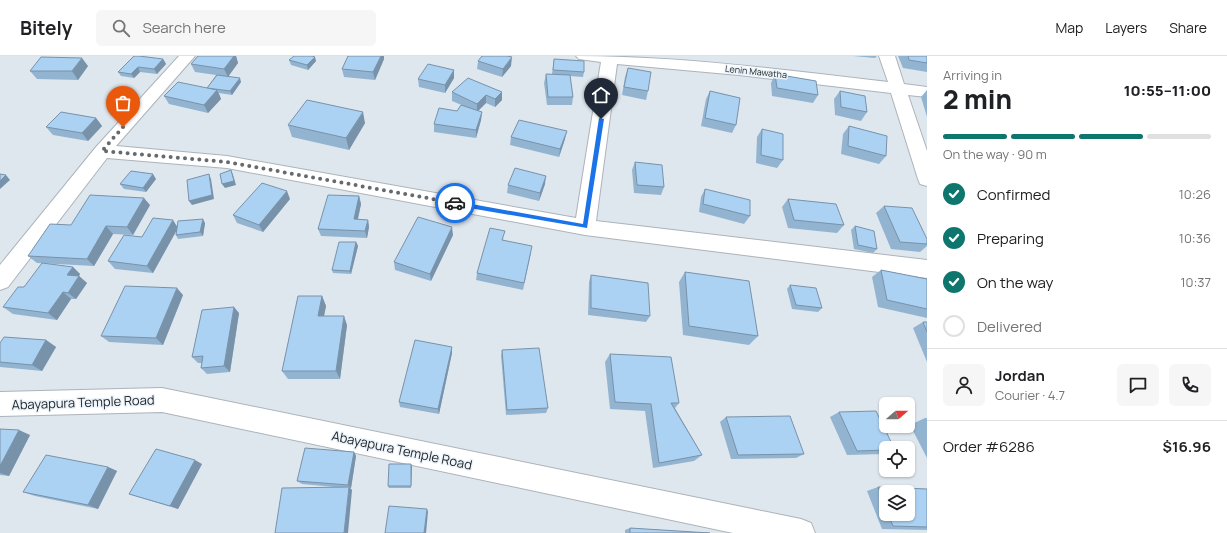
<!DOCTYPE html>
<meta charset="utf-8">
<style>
:root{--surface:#fff;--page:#f6f6f6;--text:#202124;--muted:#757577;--line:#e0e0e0;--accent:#0f766e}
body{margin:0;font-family:Manrope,sans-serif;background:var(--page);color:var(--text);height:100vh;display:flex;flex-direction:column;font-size:15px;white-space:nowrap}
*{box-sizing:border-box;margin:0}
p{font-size:13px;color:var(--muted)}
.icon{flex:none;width:22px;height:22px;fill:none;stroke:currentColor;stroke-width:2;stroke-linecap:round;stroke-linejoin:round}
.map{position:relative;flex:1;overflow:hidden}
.drawer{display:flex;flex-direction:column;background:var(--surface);width:300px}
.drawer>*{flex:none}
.needle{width:26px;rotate:70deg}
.tools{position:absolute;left:879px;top:341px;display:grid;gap:8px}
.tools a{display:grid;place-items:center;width:36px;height:36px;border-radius:6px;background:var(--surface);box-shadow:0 1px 3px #0004;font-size:20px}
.pin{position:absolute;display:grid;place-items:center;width:34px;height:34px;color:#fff;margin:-41px -17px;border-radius:50% 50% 50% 0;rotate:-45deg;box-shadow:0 0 4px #0007}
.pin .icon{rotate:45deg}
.courier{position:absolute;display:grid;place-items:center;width:40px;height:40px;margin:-20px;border:3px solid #1a73e8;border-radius:50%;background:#fff;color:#222;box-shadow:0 1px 5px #0007}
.head em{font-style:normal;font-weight:800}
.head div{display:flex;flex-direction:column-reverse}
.head{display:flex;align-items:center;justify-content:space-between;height:68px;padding:0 16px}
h1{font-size:26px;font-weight:800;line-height:30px}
.bar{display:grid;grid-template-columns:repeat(4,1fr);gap:6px 4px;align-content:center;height:48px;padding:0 16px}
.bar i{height:5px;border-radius:3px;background:var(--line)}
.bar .selected{background:var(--accent)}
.bar p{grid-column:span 4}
.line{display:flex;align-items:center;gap:10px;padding:0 16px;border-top:1px solid var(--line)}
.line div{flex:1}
.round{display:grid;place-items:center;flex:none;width:42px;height:42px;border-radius:6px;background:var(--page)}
ol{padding:0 16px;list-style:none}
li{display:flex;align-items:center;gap:12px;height:44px}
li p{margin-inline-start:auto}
li .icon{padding:4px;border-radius:50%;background:var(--accent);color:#fff;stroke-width:4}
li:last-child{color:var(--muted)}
li i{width:22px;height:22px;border:2px solid var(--line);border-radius:50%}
header{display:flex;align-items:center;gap:24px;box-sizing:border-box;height:56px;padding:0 20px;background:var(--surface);border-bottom:1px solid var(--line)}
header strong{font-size:19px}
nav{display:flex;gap:22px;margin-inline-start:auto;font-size:14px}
.search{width:280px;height:36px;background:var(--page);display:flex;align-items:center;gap:10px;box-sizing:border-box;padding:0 14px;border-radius:6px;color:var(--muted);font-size:15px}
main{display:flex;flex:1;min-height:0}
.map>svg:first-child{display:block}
</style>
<header>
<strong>Bitely</strong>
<div class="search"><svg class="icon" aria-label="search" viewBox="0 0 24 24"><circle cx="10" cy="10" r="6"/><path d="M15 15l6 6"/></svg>Search here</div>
<nav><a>Map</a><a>Layers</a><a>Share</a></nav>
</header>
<main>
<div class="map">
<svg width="927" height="477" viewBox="0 0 927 477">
<rect width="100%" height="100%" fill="#dfe7ee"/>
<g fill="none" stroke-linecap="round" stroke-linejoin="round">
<defs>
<g id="minor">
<path d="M179 0H195L116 90 227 100 576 162 601 6 579 3 576 0C681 0 784 14 888 26L879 0H895L904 28 927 31V41L908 39 927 95V130L920 128 918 123 891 37 739 19 617 8 596 165 927 204V222L585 179 227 112 107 102 8 231 0 234V209L96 91Z"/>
<polygon points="162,332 801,463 811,467 815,477 733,477 162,356 0,360 0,336"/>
</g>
</defs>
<use href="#minor" stroke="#acb3ba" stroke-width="2"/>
<use href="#minor" fill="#fff" fill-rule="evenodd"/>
</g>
<g fill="#93b4d1" fill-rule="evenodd">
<polygon points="198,0 236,0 238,7 228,20 241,26 232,39 219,37 221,43 208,57 169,48 164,40 207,32 216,19 195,16 191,8"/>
<polygon points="348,0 384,0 384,3 375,24 344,21 342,13"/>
<polygon points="853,0 877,0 875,2"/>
<polygon points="898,0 927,0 927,16 903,12"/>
<polygon points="163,3 166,8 157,18 140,16 134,22 121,20 118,16"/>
<polygon points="554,3 584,16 583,21 570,20 573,41 572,49 547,49 544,27 546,18 560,19 552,18"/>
<polygon points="289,4 316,5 308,14 291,9"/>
<polygon points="478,5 511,10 502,21 477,13"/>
<polygon points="88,10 78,24 37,23 30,15"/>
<polygon points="628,12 648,35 646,44 622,39 625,21"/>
<polygon points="775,18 818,39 813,47 772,40 771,27"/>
<polygon points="454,22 445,37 419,31 418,23"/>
<polygon points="927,34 927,61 921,41"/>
<polygon points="710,35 736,69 732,77 701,70 706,43"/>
<polygon points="840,35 867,56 861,65 835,59 834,43"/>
<polygon points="452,36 502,36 502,44 495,51 486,47 478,55 482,56 481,64 476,82 434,76 434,68 457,55 464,50 452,45"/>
<polygon points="96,62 102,70 88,85 53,79 46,71"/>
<polygon points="365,67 349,94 292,81 288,69"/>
<polygon points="849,70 886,100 879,108 841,98 843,78"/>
<polygon points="762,73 783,104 777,112 756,107 757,81"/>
<polygon points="511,81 565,83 559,101 510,89"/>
<polygon points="635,106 664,131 661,139 634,137 632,114"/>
<polygon points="156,123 146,136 124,133 120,128"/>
<polygon points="545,128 539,145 507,137 508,129"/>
<polygon points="705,133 750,160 744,168 699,156 701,141"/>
<polygon points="359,140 361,148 358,163 368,164 369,171 367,182 321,180 318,173"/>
<polygon points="290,143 263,176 237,167 233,159"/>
<polygon points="788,143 844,169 837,177 788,172 782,151"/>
<polygon points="150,149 133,179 113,178 94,210 37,207 28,200 71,169"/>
<polygon points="884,150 927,183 927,190 920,196 891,193 876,157"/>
<polygon points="205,167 203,180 178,183 176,179 176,175 153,217 115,213 108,205 142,181 177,170"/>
<polygon points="855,170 877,193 873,197 854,193 851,174"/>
<polygon points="453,179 431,225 395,214 394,206"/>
<polygon points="504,182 503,184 531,197 523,234 476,224 477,217"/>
<polygon points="356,186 358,190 351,218 333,217 332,214"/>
<polygon points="73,211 80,218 79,220 87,227 76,243 71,243 57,264 13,258 3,251 24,231"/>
<polygon points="881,214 927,223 927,262 878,251 872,221"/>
<polygon points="685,216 758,280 749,289 683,279 679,226"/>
<polygon points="591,219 650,260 646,266 588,259 589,226"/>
<polygon points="790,229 822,252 818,256 792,253 787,233"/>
<polygon points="183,239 163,289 109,286 101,280"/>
<polygon points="322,240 326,250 324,260 347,269 340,323 288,323 282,315"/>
<polygon points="239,257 230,316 207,318 201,312 202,307 198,307 192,301"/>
<polygon points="923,266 927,266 927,306 913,272"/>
<polygon points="46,284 56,291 42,315 0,311 0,287"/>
<polygon points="452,291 452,297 439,358 400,351 399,346"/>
<polygon points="502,294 548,352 546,357 506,359 501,300"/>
<polygon points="610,298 679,347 675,352 702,399 694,405 653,412 645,355 610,353 605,306"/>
<polygon points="839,356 886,392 886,397 884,398 847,399 830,361"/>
<polygon points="726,361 804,398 796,402 731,403 720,366"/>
<polygon points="925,362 927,362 927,402 910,369"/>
<polygon points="0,373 30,379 9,420 0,419"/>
<polygon points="354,396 356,400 351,432 350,432 352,434 334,431 302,428 297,425"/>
<polygon points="202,408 178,453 138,441 129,438"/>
<polygon points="412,410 411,432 389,432 388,430"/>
<polygon points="108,411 117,415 98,453 35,440 23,436"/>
<path d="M878 431 927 433V474L882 473 867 435ZM886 436 908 458H886Z"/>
<polygon points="630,472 710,477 625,477 625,474"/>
</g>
<g fill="#7892aa">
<polygon points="234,0 236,0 238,7 228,21 224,13"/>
<polygon points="381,0 384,0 384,3 375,24 373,16"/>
<polygon points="315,1 316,5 308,14 307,9"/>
<polygon points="512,1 511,10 502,21 503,13"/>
<polygon points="82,2 88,10 78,24 72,15"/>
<polygon points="163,3 166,8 157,18 154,13"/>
<polygon points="138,11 140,16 134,22 131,18"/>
<polygon points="454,14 454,22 445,37 445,29"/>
<polygon points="240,22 241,26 232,39 230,35"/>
<polygon points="217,34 221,43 208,57 204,49"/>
<polygon points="502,36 502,44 495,51 495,43"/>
<polygon points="486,39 486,47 477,56 477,48"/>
<polygon points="363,56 365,67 349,94 346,82"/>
<polygon points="482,56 481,64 476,82 476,74"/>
<polygon points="96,62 102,70 88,85 82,77"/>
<polygon points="567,75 565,83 559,101 560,93"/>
<polygon points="231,114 233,119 236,129 225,132 222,128"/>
<polygon points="153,118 156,123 146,136 143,132"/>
<polygon points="209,118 211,123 214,143 192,149 189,145"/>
<polygon points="6,119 10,124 0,133 0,125"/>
<polygon points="546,120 545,128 539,145 540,137"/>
<polygon points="287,135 290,143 263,176 259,169"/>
<polygon points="359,140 361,148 356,171 354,163"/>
<polygon points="144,142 150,149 133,179 127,171"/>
<polygon points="203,163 205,167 203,180 200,176"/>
<polygon points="173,164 178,172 153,217 147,210"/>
<polygon points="368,164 369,171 367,182 365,175"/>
<polygon points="106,170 113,178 94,210 87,203"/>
<polygon points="452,171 453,179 431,225 430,218"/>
<polygon points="356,186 358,190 351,218 350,215"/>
<polygon points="73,211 80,218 79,220 87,227 76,243 68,237 67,219"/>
<polygon points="177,232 183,239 163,289 156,282"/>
<polygon points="63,236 71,243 57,264 48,257"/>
<polygon points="322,240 326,250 322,269 318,260"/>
<polygon points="234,251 239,257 230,316 224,310"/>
<polygon points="344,260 347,269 340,323 336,315"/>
<polygon points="46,284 56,291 42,315 32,309"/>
<polygon points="452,291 452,297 439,358 438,353"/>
<polygon points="19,374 30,379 9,420 0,417 0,410"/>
<polygon points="354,396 356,400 351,432 348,429"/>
<polygon points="195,404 202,408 178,453 170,450"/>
<polygon points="411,408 412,410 411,432"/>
<polygon points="108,411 117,415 98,453 88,449"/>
<polygon points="349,431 352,434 348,477 344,477"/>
<polygon points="427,453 428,456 426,477 424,477"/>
</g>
<g fill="#abd1f3" stroke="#7892aa">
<polygon points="134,0 139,0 163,3 154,13 138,11 131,18 118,16"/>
<polygon points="198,0 234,0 224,13 191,8"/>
<polygon points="294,0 312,0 315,1 307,9 289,4"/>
<polygon points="348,0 381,0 373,16 342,13"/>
<polygon points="482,0 507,0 512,1 503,13 478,5"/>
<polygon points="908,0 927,0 927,7 909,4"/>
<polygon points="41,1 82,2 72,15 30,15"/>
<polygon points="554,3 584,5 584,16 553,14"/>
<polygon points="428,8 454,14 445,29 418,23"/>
<polygon points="628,12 651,16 648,35 624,31"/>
<polygon points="546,18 570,19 573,41 548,41"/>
<polygon points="775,18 816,25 818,39 777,32"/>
<polygon points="217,19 240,22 230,35 207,32"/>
<polygon points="468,22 502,36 495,43 486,39 477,48 452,36"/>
<polygon points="178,26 217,34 204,49 164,40"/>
<polygon points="710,35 740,42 736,69 705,62"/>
<polygon points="840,35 865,40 867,56 841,51"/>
<polygon points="307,44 363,56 346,82 288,69"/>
<polygon points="461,49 482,56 476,74 434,68 439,52 457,55"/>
<polygon points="61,56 96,62 82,77 46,71"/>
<polygon points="519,64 567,75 560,93 511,81"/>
<polygon points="849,70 887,80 886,100 848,90"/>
<polygon points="762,73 783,78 783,104 761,99"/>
<polygon points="635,106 662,109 664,131 637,129"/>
<polygon points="515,112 546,120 540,137 508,129"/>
<polygon points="231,114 234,125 222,128 220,118"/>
<polygon points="131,115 153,118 143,132 120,128"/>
<polygon points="0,118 6,119 0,125"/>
<polygon points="209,118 212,139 189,145 187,124"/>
<polygon points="262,127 287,135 259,169 233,159"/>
<polygon points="705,133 750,144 750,160 703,148"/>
<polygon points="90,139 144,142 127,171 106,170 87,203 28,200 50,168 71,169"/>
<polygon points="328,139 359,140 354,163 368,164 365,175 318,173"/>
<polygon points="788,143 836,148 844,169 794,164"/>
<polygon points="884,150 912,152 927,183 927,188 900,186"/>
<polygon points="418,161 452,171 430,218 394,206"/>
<polygon points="153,162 173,164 147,210 108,205 124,179 142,181"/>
<polygon points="203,163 200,176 176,179 178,165"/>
<polygon points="855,170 874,175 877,193 858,189"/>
<polygon points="490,172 505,175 502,184 532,190 524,227 477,217"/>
<polygon points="339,186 356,186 350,215 332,214"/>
<polygon points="42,207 73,211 67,219 79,220 68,237 63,236 48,257 3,251 18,231 24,231"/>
<polygon points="881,214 927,223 927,253 887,244"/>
<polygon points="685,216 749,225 758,280 689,270"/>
<polygon points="591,219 648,227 650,260 591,252"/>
<polygon points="790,229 816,232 822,252 796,249"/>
<polygon points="125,230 177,232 156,282 101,280"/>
<polygon points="298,240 322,240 318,260 344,260 336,315 282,315"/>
<polygon points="234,251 224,310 201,312 203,300 192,301 202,254"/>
<polygon points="923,266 927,266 927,276"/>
<polygon points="4,281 46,284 32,309 0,306 0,287"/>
<polygon points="415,284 452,291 438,353 399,346"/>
<polygon points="539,292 548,352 507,354 502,294"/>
<polygon points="610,298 671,301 679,347 671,347 702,399 659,407 651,348 615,346"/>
<polygon points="876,355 894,392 886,392 886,394 857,395 839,356"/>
<polygon points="790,360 804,398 738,399 726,361"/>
<polygon points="0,373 19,374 0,410"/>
<polygon points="305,392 354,396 348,429 297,425"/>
<polygon points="156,393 195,404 170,450 129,438"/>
<polygon points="46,399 108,411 88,449 23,436"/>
<polygon points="389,408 411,408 411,430 388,430"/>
<polygon points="349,431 344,477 275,477 282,432"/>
<polygon points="878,431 927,433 927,471 893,470 888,458 908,458 908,436 886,436 886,452"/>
<polygon points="389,450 427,453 424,477 385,477"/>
<polygon points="630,472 710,477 630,477"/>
</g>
<polygon fill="#1a73e8" points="599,62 604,63 587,172 452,149 452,147 455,145 583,168"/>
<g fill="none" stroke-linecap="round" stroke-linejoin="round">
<polyline stroke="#656a6f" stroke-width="4" stroke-dasharray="0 7.2" points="123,71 102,95 227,106 455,147"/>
</g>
<g text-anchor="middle" stroke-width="3" stroke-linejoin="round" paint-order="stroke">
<g font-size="9" fill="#24272a" stroke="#ecf4fb">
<text transform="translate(756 16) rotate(6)" y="3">Lenin Mawatha</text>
</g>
<g font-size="13" fill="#24272a" stroke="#ecf4fb">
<text transform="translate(83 346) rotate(-2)" y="5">Abayapura Temple Road</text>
<text transform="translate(402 394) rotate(12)" y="5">Abayapura Temple Road</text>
</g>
</g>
</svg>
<div class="tools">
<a><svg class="needle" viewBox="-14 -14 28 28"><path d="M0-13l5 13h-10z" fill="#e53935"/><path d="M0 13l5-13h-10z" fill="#757577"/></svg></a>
<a><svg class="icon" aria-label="locate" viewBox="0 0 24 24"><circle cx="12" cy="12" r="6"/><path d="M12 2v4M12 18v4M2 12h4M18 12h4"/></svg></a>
<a><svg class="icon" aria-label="layers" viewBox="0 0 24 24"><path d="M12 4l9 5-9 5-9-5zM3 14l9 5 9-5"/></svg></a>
</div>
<div class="pin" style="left:123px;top:71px;background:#ea580c"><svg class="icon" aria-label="bag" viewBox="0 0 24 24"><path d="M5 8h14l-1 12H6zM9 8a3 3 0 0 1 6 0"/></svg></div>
<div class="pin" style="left:601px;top:63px;background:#1f2937"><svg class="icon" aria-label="home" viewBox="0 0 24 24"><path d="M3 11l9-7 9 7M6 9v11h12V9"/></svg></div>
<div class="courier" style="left:455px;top:147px"><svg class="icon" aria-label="car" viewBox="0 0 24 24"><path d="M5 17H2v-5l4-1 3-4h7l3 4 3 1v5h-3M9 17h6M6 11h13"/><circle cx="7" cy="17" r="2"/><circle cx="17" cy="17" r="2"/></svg></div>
</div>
<section class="drawer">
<div class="head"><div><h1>2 min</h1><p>Arriving in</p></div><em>10:55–11:00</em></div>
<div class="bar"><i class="selected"></i><i class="selected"></i><i class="selected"></i><i></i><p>On the way · 90 m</p></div>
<ol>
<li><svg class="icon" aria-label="check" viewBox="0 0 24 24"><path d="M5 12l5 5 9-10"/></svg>Confirmed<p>10:26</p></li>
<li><svg class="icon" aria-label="check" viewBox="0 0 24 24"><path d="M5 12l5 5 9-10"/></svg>Preparing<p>10:36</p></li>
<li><svg class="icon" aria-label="check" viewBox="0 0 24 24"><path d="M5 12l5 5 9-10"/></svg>On the way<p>10:37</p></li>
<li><i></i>Delivered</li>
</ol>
<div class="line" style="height:72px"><a class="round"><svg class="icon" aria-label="person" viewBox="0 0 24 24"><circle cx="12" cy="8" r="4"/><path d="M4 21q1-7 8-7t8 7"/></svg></a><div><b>Jordan</b><p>Courier · 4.7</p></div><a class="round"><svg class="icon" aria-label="chat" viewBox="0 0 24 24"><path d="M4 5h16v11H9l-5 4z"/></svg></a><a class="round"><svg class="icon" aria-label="phone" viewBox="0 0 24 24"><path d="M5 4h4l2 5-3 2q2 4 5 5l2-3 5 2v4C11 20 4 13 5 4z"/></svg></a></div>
<div class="line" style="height:52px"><div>Order #6286</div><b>$16.96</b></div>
</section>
</main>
